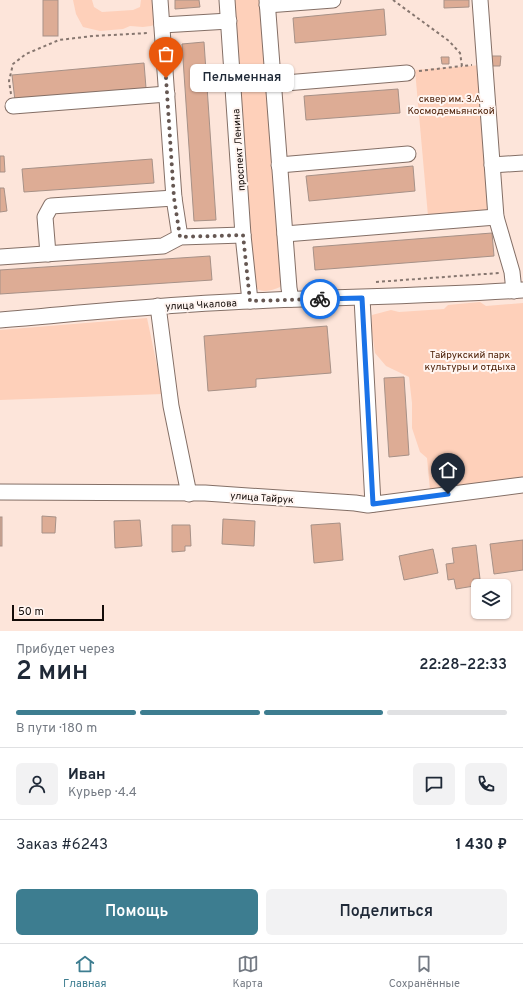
<!DOCTYPE html>
<html lang="ru">
<meta charset="utf-8">
<style>
:root{--surface:#fff;--page:#f2f2f3;--text:#1f2937;--muted:#747a83;--line:#e0e1e3;--accent:#3d7d90}
body{margin:0;font-family:Overpass,sans-serif;background:var(--page);color:var(--text);height:100vh;display:flex;flex-direction:column;font-size:15px;white-space:nowrap}
*{box-sizing:border-box;margin:0}
p{font-size:13px;color:var(--muted)}
.icon{flex:none;width:22px;height:22px;fill:none;stroke:currentColor;stroke-width:2;stroke-linecap:round;stroke-linejoin:round}
.map{position:relative;height:631px;overflow:hidden}
.drawer{display:flex;flex-direction:column;background:var(--surface);flex:1}
.drawer>*{flex:none}
.controls{position:absolute;left:471px;top:579px;display:grid;gap:8px}
.controls a{display:grid;place-items:center;width:40px;height:40px;border-radius:6px;background:var(--surface);box-shadow:0 1px 3px #0004;font-size:20px}
.scale{position:absolute;left:12px;bottom:10px;width:92px;box-sizing:border-box;padding-left:4px;border:2px solid #130b08;border-top:0;font-size:11px;line-height:14px;white-space:nowrap;color:#130b08;-webkit-text-stroke:3px #fff5f1;paint-order:stroke}
.pin{position:absolute;display:grid;place-items:center;width:34px;height:34px;color:#fff;margin:-41px -17px;border-radius:50% 50% 50% 0;rotate:-45deg;box-shadow:0 0 4px #0007}
.pin .icon{rotate:45deg}
.courier{position:absolute;display:grid;place-items:center;width:40px;height:40px;margin:-20px;border:3px solid #1a73e8;border-radius:50%;background:#fff;color:#222;box-shadow:0 1px 5px #0007}
.bubble{position:absolute;height:28px;border-radius:6px;background:var(--surface);box-shadow:0 1px 3px #0004;font-size:13px;font-weight:600;line-height:28px;text-align:center}
.head em{font-style:normal;font-weight:600}
.head div{display:flex;flex-direction:column-reverse}
.head{display:flex;align-items:center;justify-content:space-between;height:68px;padding:0 16px}
h1{font-size:26px;font-weight:600;line-height:30px}
.bar{display:grid;grid-template-columns:repeat(4,1fr);gap:6px 4px;align-content:center;height:48px;padding:0 16px}
.bar i{height:5px;border-radius:3px;background:var(--line)}
.bar .on{background:var(--accent)}
.bar p{grid-column:span 4}
.line{display:flex;align-items:center;gap:10px;padding:0 16px;border-top:1px solid var(--line)}
.line div{flex:1}
.round{display:grid;place-items:center;flex:none;width:42px;height:42px;border-radius:6px;background:var(--page)}
.cta{display:flex;gap:8px;margin-top:auto;padding:8px 16px}
.cta a{flex:1;height:46px;border-radius:6px;background:var(--accent);color:#fff;font-size:16px;font-weight:600;line-height:46px;text-align:center}
.cta a+a{background:var(--page);color:var(--text)}
.menu{display:flex;justify-content:space-around;align-items:center;height:56px;border-top:1px solid var(--line);background:var(--surface);font-size:11px;color:var(--muted)}
.menu a{display:grid;justify-items:center;gap:2px}
.menu .on{color:var(--accent)}
.map>svg:first-child{display:block}
</style>
<div class="map">
<svg width="523" height="631" viewBox="0 0 523 631">
<rect width="100%" height="100%" fill="#fde5da"/>
<g fill="#fed0ba">
<polygon points="73,0 92,0 94,7 102,12 133,10 140,7 141,0 155,0 156,24 151,26 143,27 130,26 123,29 100,31 83,27 76,14"/>
<path d="M232 0H261L282 282 280 287C271 291 260 294 252 285Z"/>
<polygon points="482,65 494,211 428,216 415,70"/>
<polygon points="480,302 486,306 523,303 523,479 430,490 427,458 420,452 412,428 412,403 409,377 386,366 375,353 372,332 372,315 391,310 399,312 444,309 448,305"/>
<polygon points="147,318 163,394 0,400 0,330"/>
</g>
<g fill="#ddac95" stroke="#a79187">
<rect x="43" y="0" width="15" height="36"/>
<polygon points="175,0 199,0 200,7 175,9"/>
<polygon points="444,0 469,0 469,7 444,8"/>
<polygon points="384,9 386,35 295,43 293,18"/>
<polygon points="204,42 216,220 194,221 182,44"/>
<polygon points="489,56 501,56 500,66 490,66"/>
<polygon points="441,57 449,57 449,64 442,64"/>
<polygon points="144,63 146,88 15,101 12,75"/>
<polygon points="398,89 400,113 306,120 304,96"/>
<polygon points="0,156 4,156 5,172 0,172"/>
<polygon points="152,159 154,183 24,192 22,169"/>
<polygon points="413,166 415,191 309,201 306,176"/>
<polygon points="0,188 4,188 7,211 0,212"/>
<polygon points="492,233 494,256 315,270 313,247"/>
<polygon points="210,256 212,280 0,294 0,270"/>
<polygon points="327,326 331,373 256,379 256,387 208,391 204,336"/>
<polygon points="404,377 409,455 389,457 384,378"/>
<polygon points="42,516 56,517 55,533 42,533"/>
<rect x="0" y="517" width="2" height="29"/>
<polygon points="223,519 255,521 254,546 222,544"/>
<polygon points="140,520 142,546 115,548 114,521"/>
<polygon points="340,523 343,560 314,563 311,525"/>
<polygon points="172,525 190,525 191,546 185,546 185,551 172,552"/>
<polygon points="523,540 523,570 494,574 490,544"/>
<polygon points="476,545 480,579 473,579 474,586 456,589 454,579 448,580 446,564 454,563 452,548"/>
<polygon points="433,549 438,573 404,580 399,556"/>
</g>
<g fill="none" stroke-linecap="round" stroke-linejoin="round">
<defs>
<g id="minor">
<polyline points="160,0 174,198 180,237"/>
<polyline points="227,0 243,235 250,301"/>
<polyline points="267,0 289,288 291,299"/>
<polyline points="480,0 496,217 512,272 514,291"/>
<polyline points="267,5 333,0"/>
<polyline points="162,25 229,21"/>
<polyline points="273,84 407,73"/>
<polyline points="13,106 167,94"/>
<polyline points="279,165 408,154"/>
<polyline points="492,165 523,163"/>
<polyline points="285,234 496,217"/>
<polyline points="48,254 45,217 51,206 174,198"/>
<polyline points="0,257 163,246 180,237 243,235"/>
<polyline points="362,298 373,504"/>
<polyline points="158,306 171,406 189,494"/>
<path d="M0 320C83 313 167 304 251 301 341 297 432 296 523 290"/>
<polyline points="0,492 205,493 355,503 368,505 523,485"/>
</g>
</defs>
<use href="#minor" stroke="#846f66" stroke-width="17"/>
<g stroke="#86766f" stroke-width="2" stroke-dasharray="3 3" stroke-linecap="butt">
<polyline points="393,0 449,41 460,53 462,66 472,65"/>
<polyline points="419,71 462,66"/>
<polyline points="11,94 9,81 13,64 26,54 59,40 93,36 149,33"/>
<polyline points="376,282 499,273"/>
</g>
<use href="#minor" stroke="#fff" stroke-width="15"/>
</g>
<g fill="none" stroke-linecap="round" stroke-linejoin="round">
<polyline stroke="#655752" stroke-width="4" stroke-dasharray="0 7.2" points="166,78 174,198 180,237 243,235 250,301 320,299"/>
<polyline stroke="#1a73e8" stroke-width="5" points="320,299 362,298 373,504 448,494"/>
</g>
<g text-anchor="middle" stroke-width="4" stroke-linejoin="round" paint-order="stroke">
<g font-size="10" fill="#4d2007" stroke="#fff5f1">
<text x="451" y="102">сквер им. З.А.<tspan x="451" dy="12">Космодемьянской</tspan></text>
<text x="470" y="358">Тайрукский парк<tspan x="470" dy="12">культуры и отдыха</tspan></text>
</g>
<g font-size="10" fill="#130b08" stroke="#fff5f1">
<text transform="translate(238 150) rotate(-94)" y="4">проспект Ленина</text>
<text transform="translate(201 304) rotate(-3)" y="4">улица Чкалова</text>
<text transform="translate(262 497) rotate(4)" y="4">улица Тайрук</text>
</g>
</g>
</svg>
<div class="controls">
<a><svg class="icon" aria-label="layers" viewBox="0 0 24 24"><path d="M12 4l9 5-9 5-9-5zM3 14l9 5 9-5"/></svg></a>
</div>
<div class="scale">50 m</div>
<div class="pin" style="left:166px;top:78px;background:#ea580c"><svg class="icon" aria-label="bag" viewBox="0 0 24 24"><path d="M5 8h14l-1 12H6zM9 8a3 3 0 0 1 6 0"/></svg></div>
<div class="pin" style="left:448px;top:494px;background:#1f2937"><svg class="icon" aria-label="home" viewBox="0 0 24 24"><path d="M3 11l9-7 9 7M6 9v11h12V9"/></svg></div>
<div class="courier" style="left:320px;top:299px"><svg class="icon" aria-label="bike" viewBox="0 0 24 24"><circle cx="6" cy="16" r="4"/><circle cx="18" cy="16" r="4"/><path d="M6 16l4-8h5l3 8M10 8l3 8H6M13 5h3"/></svg></div>
<div class="bubble" style="left:190px;top:64px;width:104px">Пельменная</div>
</div>
<section class="drawer">
<div class="head"><div><h1>2 мин</h1><p>Прибудет через</p></div><em>22:28–22:33</em></div>
<div class="bar"><i class="on"></i><i class="on"></i><i class="on"></i><i></i><p>В пути · 180 m</p></div>
<div class="line" style="height:72px"><a class="round"><svg class="icon" aria-label="person" viewBox="0 0 24 24"><circle cx="12" cy="8" r="4"/><path d="M4 21q1-7 8-7t8 7"/></svg></a><div><b>Иван</b><p>Курьер · 4.4</p></div><a class="round"><svg class="icon" aria-label="chat" viewBox="0 0 24 24"><path d="M4 5h16v11H9l-5 4z"/></svg></a><a class="round"><svg class="icon" aria-label="phone" viewBox="0 0 24 24"><path d="M5 4h4l2 5-3 2q2 4 5 5l2-3 5 2v4C11 20 4 13 5 4z"/></svg></a></div>
<div class="line" style="height:52px"><div>Заказ #6243</div><b>1 430 ₽</b></div>
<div class="cta"><a>Помощь</a><a>Поделиться</a></div>
</section>
<nav class="menu">
<a class="on"><svg class="icon" aria-label="home" viewBox="0 0 24 24"><path d="M3 11l9-7 9 7M6 9v11h12V9"/></svg>Главная</a>
<a><svg class="icon" aria-label="map" viewBox="0 0 24 24"><path d="M3 6l6-2 6 2 6-2v14l-6 2-6-2-6 2zM9 4v14M15 6v14"/></svg>Карта</a>
<a><svg class="icon" aria-label="saved" viewBox="0 0 24 24"><path d="M7 4h10v16l-5-4-5 4z"/></svg>Сохранённые</a>
</nav>
